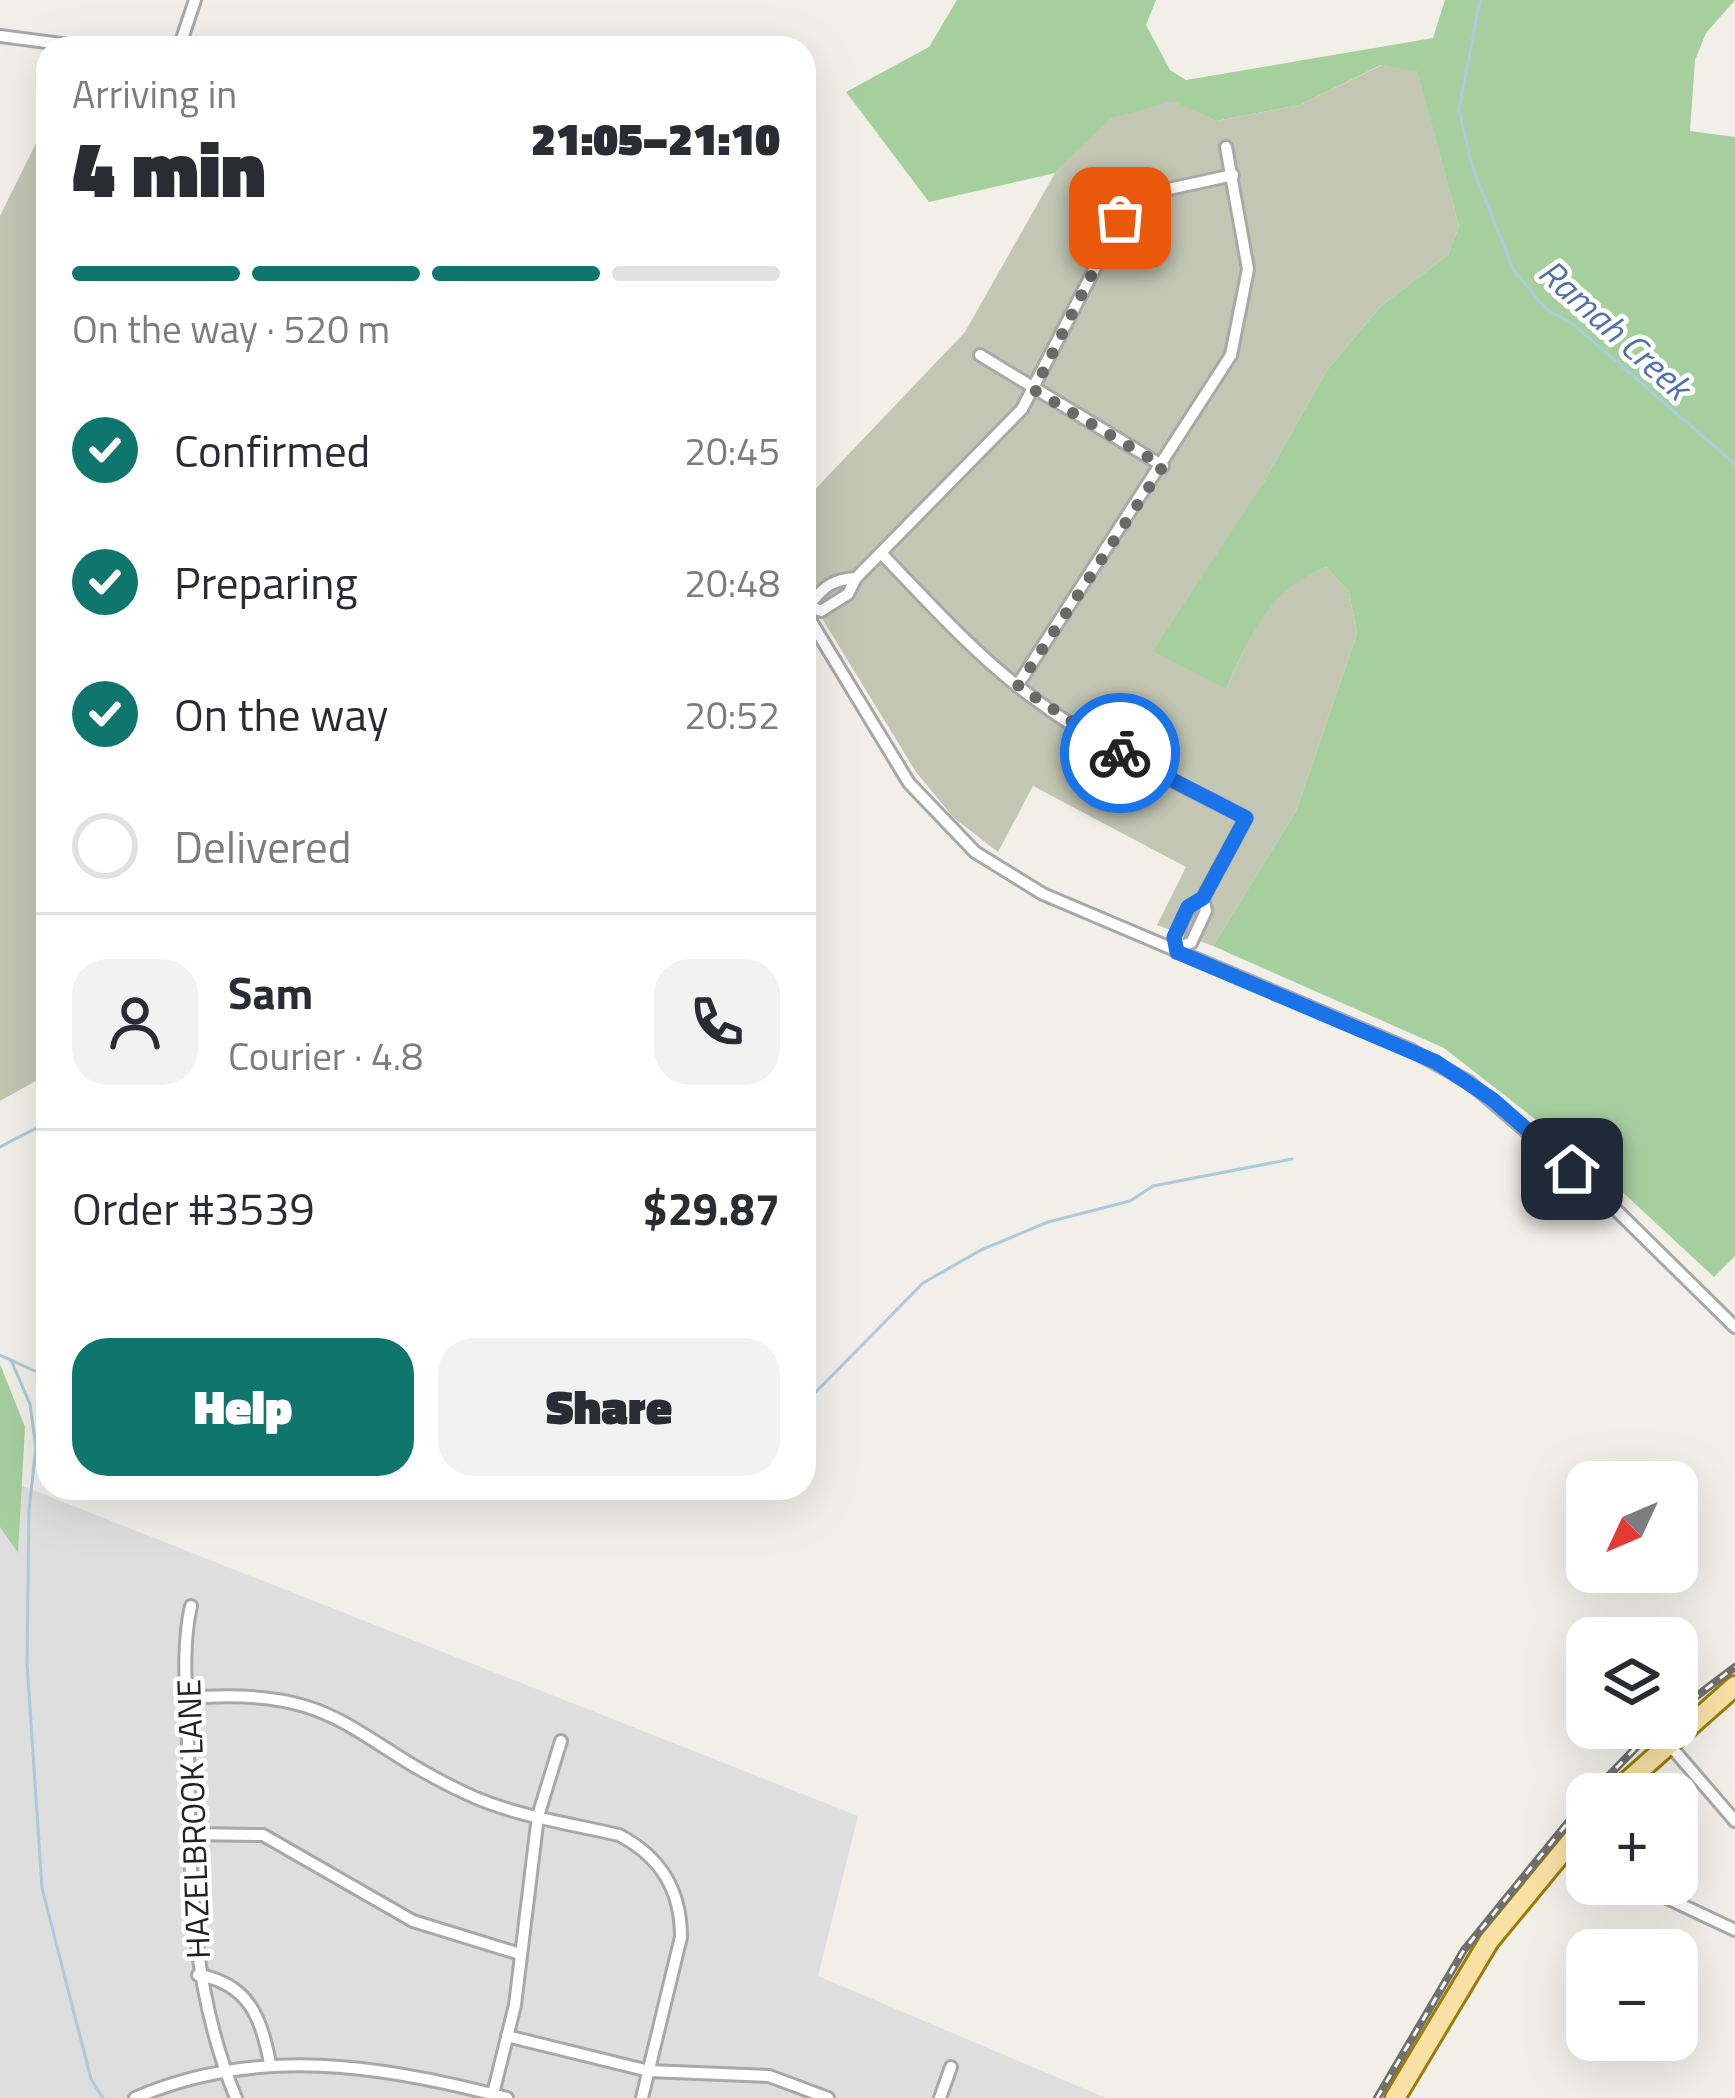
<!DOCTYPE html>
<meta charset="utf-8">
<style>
:root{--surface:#fff;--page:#f2f2f3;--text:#2b2b33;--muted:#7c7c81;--line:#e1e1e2;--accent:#0f766e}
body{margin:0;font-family:"Titillium Web",sans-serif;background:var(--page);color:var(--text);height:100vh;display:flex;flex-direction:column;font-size:45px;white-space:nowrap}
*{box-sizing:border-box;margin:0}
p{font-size:39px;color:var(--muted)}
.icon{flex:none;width:66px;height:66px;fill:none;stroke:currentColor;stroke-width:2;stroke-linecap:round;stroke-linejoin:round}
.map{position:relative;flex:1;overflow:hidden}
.details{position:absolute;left:36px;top:36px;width:780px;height:1464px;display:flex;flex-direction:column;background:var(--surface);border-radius:36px;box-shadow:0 12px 48px #0002}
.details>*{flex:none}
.needle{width:78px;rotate:226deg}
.fabs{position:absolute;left:1566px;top:1461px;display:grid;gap:24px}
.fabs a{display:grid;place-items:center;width:132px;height:132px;border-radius:24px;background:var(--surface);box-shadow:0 12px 48px #0002;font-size:60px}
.pin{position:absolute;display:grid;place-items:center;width:102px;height:102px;color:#fff;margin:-51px;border-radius:24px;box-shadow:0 6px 18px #0006}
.courier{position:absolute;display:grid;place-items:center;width:120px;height:120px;margin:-60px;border:9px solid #1a73e8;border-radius:50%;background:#fff;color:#222;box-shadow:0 3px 15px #0007}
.overview em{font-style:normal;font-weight:800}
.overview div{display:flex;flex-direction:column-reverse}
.overview{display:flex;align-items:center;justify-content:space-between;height:204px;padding:0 36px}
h1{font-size:78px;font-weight:800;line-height:90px}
.bar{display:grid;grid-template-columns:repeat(4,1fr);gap:18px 12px;align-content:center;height:144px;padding:0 36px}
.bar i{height:15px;border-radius:9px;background:var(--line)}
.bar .active{background:var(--accent)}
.bar p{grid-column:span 4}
.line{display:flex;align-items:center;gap:30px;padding:0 36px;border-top:3px solid var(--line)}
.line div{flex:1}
.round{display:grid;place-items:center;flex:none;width:126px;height:126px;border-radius:36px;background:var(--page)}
ol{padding:0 36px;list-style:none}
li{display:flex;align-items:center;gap:36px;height:132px}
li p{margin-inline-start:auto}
li .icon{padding:12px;border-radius:50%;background:var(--accent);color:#fff;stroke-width:4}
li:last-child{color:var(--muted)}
li i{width:66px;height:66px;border:6px solid var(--line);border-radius:50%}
.cta{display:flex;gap:24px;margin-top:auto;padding:24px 36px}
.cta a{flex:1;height:138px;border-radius:36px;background:var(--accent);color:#fff;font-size:48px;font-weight:800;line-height:138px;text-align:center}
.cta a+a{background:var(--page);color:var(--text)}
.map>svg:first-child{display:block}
</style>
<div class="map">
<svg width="1735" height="2098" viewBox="0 0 1735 2098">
<rect width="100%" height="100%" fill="#f1efe8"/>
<polygon fill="#dfdede" points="0,1477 858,1816 818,1976 1106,2098 0,2098"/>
<g fill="#c3c6b3">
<polygon points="1382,65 1417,70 1459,226 1448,255 1381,306 1327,370 1262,485 1226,689 1261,612 1292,581 1326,567 1349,592 1357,634 1296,811 1213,946 1157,925 1186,867 1033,786 998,852 954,818 916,772 804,589 804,501 965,332 1055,173 1111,117 1174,100 1216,121 1300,105"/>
<polygon points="43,129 48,130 48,1074 0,1101 0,216"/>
</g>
<g fill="#a6cf9e">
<path d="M957 0H1156L1146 25 1170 70 1186 80 1433 38 1445 0H1735L1706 33 1695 60 1690 131 1735 137V1256L1714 1277 1590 1162 1444 1048 1213 946 1296 811 1357 634 1349 592 1326 567C1267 591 1251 634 1226 689L1153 651 1262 485 1327 370 1381 306 1448 255 1459 226 1417 71 1381 65 1300 105 1216 121 1174 101 1111 118 1055 173 929 202 846 92 929 47Z"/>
<polygon points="0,1364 25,1427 18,1553 0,1527"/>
</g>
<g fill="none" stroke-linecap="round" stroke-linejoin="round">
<g stroke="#aacadd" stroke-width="3">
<polyline points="1480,0 1459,110 1472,166 1514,271 1546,309 1573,324 1735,464"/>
<polyline points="0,1147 48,1122"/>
<polyline points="0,1355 48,1377"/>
<polyline points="11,1360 30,1404 36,1448 29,1509 27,1663 42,1888 91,2079 103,2098"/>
<polyline points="804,1404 923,1283 981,1250 1048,1222 1130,1201 1153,1186 1292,1159"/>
</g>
<defs>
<g id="minor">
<polyline points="0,36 92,48"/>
<polyline points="179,48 195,0"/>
<polyline points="980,355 1163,466"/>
<path d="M881 553C930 604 978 658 1036 700 1100 748 1175 781 1246 818L1203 898"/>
<polyline points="856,578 1022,409 1124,212 1155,192 1233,175"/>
<path d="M804 609C822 593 824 580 856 578L848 594 821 611 810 606"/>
<polyline points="804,610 909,783 975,852 1043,894 1409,1049 1469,1082 1604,1198 1735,1327"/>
<polyline points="1017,686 1231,355 1248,269 1226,147"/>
<path d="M1176 952C1179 930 1179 912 1203 898L1206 911 1191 943 1179 946"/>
<path d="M191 1606C181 1649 187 1700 188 1744 190 1868 188 1982 236 2098"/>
<path d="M187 1698C345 1685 350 1743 476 1798 521 1817 572 1824 619 1835 661 1857 681 1890 681 1937L642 2098"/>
<polyline points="1667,1742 1735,1821"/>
<polyline points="190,1834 263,1835 413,1921 520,1954"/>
<polyline points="1562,1849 1587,1860"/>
<polyline points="1637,1884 1735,1930"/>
<path d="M198 1975C248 1983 262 2018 270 2064"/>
<polyline points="507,2036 649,2071 769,2076 828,2098"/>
<path d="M135 2098C257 2045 383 2065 507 2098"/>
<polyline points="492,2098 515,2005 538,1816 561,1741"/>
<polyline points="940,2098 951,2067"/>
</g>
<g id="primary">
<polyline points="1613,1794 1735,1686"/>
<polyline points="1395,2098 1489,1941 1587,1822"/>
</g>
</defs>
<use href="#minor" stroke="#a8a8a8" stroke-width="16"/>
<use href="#primary" stroke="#997d05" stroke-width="24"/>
<use href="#minor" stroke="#fff" stroke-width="10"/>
<use href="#primary" stroke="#f9e1a5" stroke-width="18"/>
<defs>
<g id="rail">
<polyline points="1677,1711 1735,1667"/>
<polyline points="1591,1794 1655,1728"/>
<polyline points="1377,2098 1464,1950 1587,1799"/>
</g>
</defs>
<use href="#rail" stroke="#6f6f6f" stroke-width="8"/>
<use href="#rail" stroke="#fff" stroke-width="3" stroke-dasharray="9" stroke-linecap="butt"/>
</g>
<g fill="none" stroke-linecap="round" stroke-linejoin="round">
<polyline stroke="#6a6967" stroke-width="12" stroke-dasharray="0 21.6" points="1120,218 1034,390 1163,466 1018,686 1120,753"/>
<polyline stroke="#1a73e8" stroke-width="15" points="1120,753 1246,818 1203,898 1188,907 1174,937 1177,952 1436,1062 1492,1099 1572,1169"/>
</g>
<g text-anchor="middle" stroke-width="9" stroke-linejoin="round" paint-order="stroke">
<g font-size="33" fill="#212121" stroke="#fff">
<text transform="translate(193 1819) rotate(-92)" y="12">HAZELBROOK LANE</text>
</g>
<g font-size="36" font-style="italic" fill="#4f71af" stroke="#fff">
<text transform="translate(1615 329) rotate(42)" y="13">Ramah Creek</text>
</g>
</g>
</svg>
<div class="fabs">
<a><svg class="needle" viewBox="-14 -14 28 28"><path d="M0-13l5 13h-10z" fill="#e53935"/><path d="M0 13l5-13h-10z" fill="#7c7c81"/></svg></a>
<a><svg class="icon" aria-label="layers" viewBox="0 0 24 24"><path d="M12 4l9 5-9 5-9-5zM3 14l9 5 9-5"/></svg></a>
<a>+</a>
<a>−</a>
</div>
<div class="pin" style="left:1120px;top:218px;background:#ea580c"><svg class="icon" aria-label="bag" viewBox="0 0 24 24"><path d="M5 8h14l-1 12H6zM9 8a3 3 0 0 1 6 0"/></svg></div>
<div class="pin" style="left:1572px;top:1169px;background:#1f2937"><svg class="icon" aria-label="home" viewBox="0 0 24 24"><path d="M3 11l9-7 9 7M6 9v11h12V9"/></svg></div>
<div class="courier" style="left:1120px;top:753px"><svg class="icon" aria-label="bike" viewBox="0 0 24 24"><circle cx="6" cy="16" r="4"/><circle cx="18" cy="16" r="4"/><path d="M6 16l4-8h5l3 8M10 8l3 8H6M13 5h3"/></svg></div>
<section class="details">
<div class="overview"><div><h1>4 min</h1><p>Arriving in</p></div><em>21:05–21:10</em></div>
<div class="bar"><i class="active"></i><i class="active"></i><i class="active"></i><i></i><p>On the way · 520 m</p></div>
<ol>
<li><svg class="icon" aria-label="check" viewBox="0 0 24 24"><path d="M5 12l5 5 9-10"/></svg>Confirmed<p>20:45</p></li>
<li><svg class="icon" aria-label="check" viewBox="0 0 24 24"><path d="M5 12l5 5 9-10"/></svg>Preparing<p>20:48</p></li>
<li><svg class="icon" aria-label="check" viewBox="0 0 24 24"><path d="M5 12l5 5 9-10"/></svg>On the way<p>20:52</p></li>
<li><i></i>Delivered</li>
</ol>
<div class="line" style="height:216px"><a class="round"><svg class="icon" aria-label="person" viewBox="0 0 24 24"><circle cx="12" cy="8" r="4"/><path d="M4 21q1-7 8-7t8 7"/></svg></a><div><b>Sam</b><p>Courier · 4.8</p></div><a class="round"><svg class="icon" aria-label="phone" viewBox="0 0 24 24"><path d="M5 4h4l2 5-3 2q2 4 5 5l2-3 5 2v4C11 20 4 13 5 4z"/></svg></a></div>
<div class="line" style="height:156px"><div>Order #3539</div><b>$29.87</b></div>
<div class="cta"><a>Help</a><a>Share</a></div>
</section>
</div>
